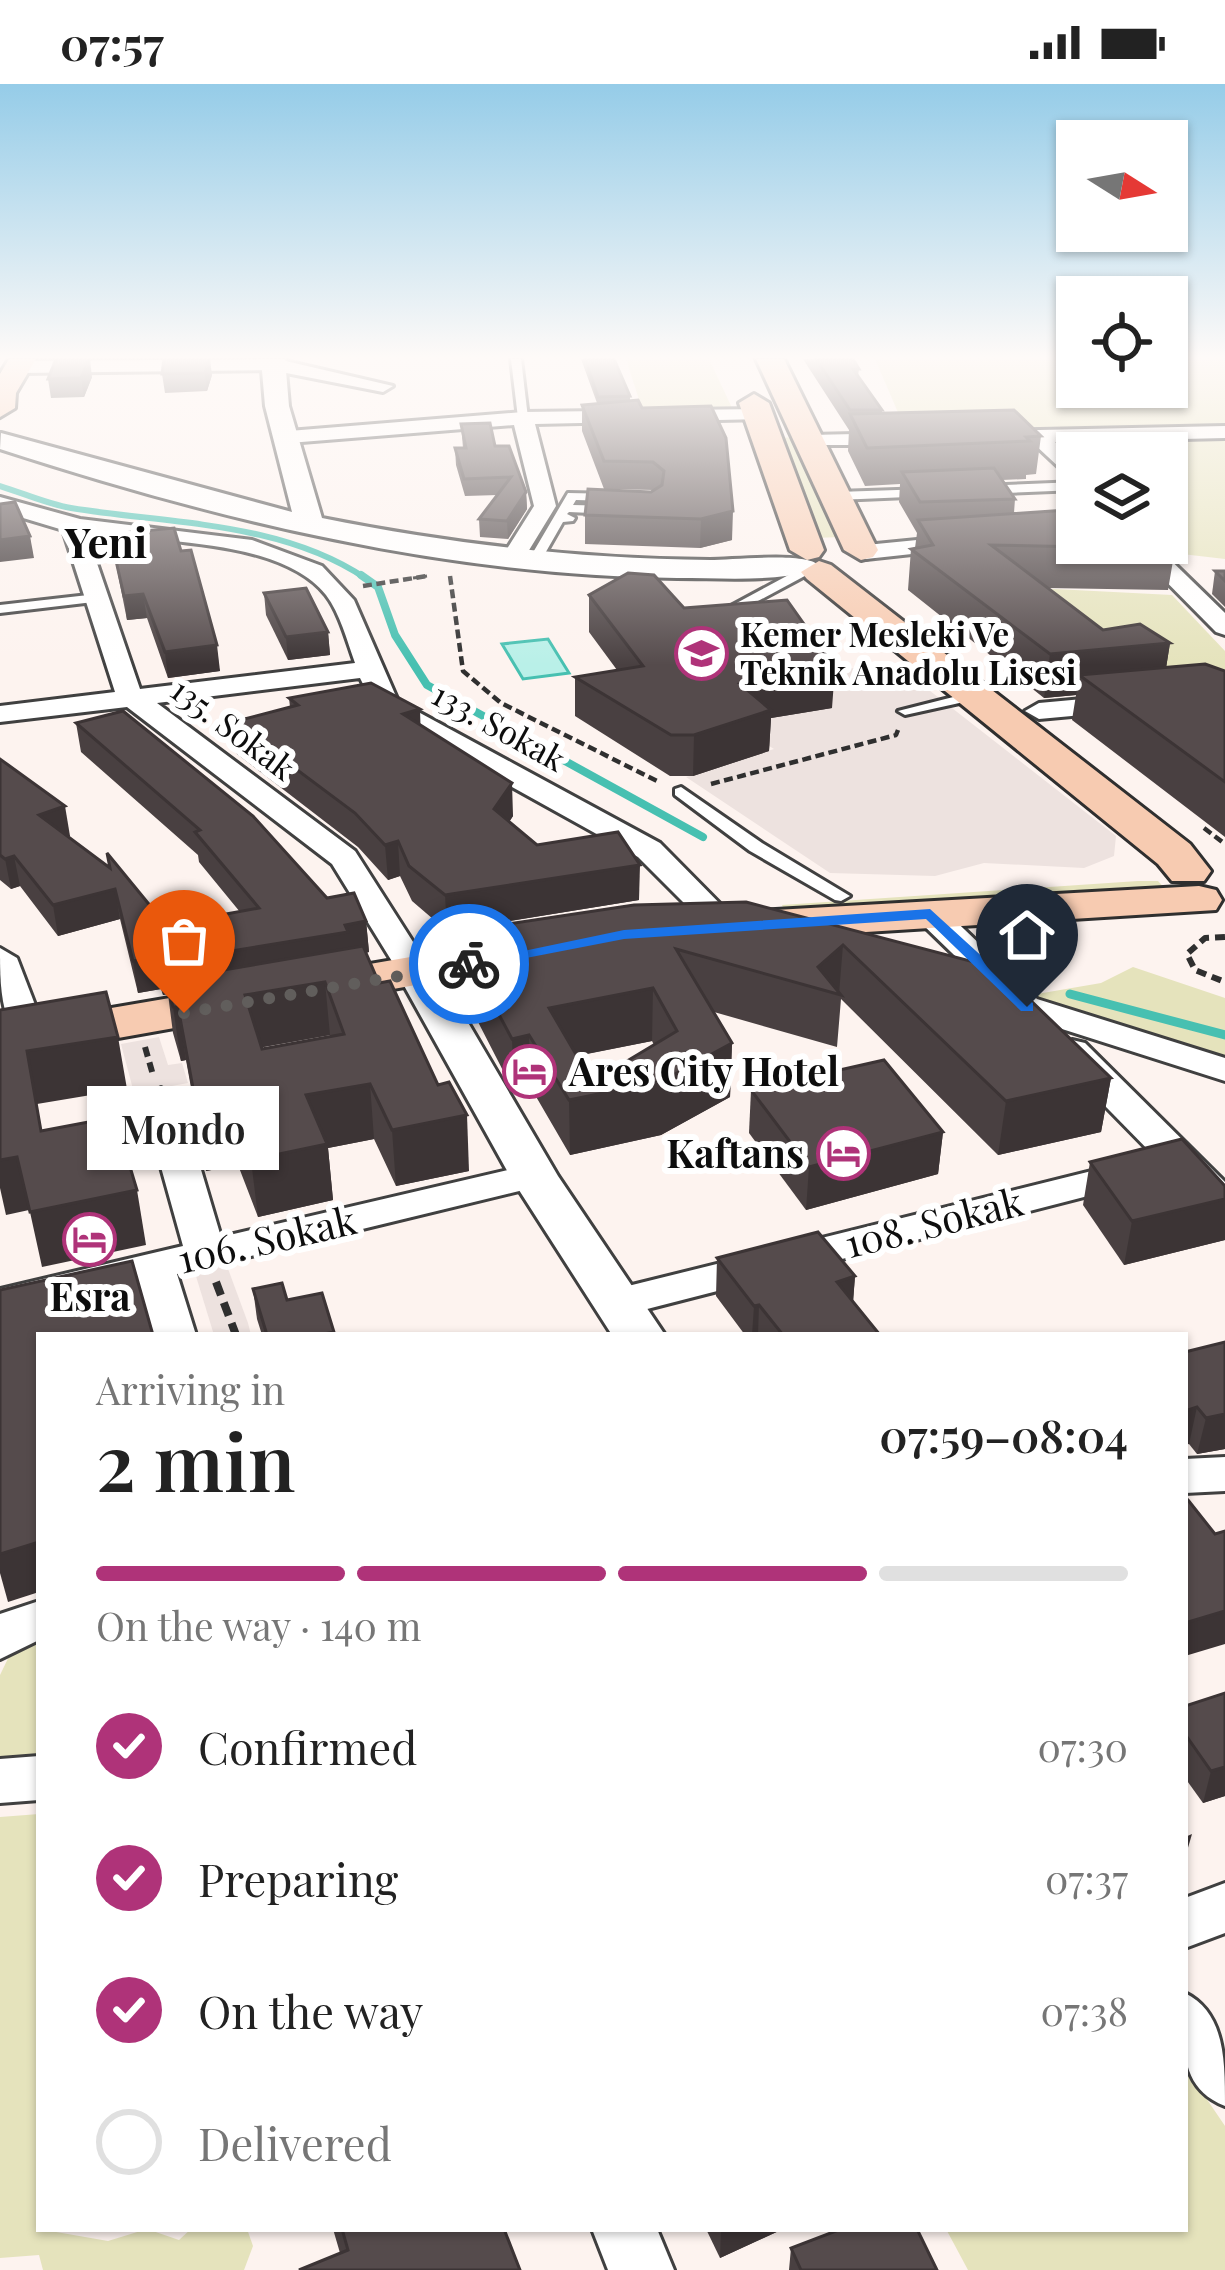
<!DOCTYPE html>
<meta charset="utf-8">
<style>
:root{--surface:#fff;--page:#f6f6f6;--text:#222;--muted:#767676;--line:#e0e0e0;--accent:#af3379}
body{margin:0;font-family:"Playfair Display",serif;background:var(--page);color:var(--text);height:100vh;display:flex;flex-direction:column;font-size:45px;white-space:nowrap}
*{box-sizing:border-box;margin:0}
p{font-size:39px;color:var(--muted)}
.icon{flex:none;width:66px;height:66px;fill:none;stroke:currentColor;stroke-width:2;stroke-linecap:round;stroke-linejoin:round}
.map{position:relative;flex:1;overflow:hidden}
.side{position:absolute;left:36px;top:1248px;width:1152px;height:900px;display:flex;flex-direction:column;background:var(--surface);border-radius:0px;box-shadow:0 3px 9px #0004}
.side>*{flex:none}
.needle{width:78px;rotate:101deg}
.tools{position:absolute;left:1056px;top:36px;display:grid;gap:24px}
.tools a{display:grid;place-items:center;width:132px;height:132px;border-radius:0px;background:var(--surface);box-shadow:0 3px 9px #0004;font-size:60px}
.pin{position:absolute;display:grid;place-items:center;width:102px;height:102px;color:#fff;margin:-123px -51px;border-radius:50% 50% 50% 0;rotate:-45deg;box-shadow:0 0 12px #0007}
.pin .icon{rotate:45deg}
.courier{position:absolute;display:grid;place-items:center;width:120px;height:120px;margin:-60px;border:9px solid #1a73e8;border-radius:50%;background:#fff;color:#222;box-shadow:0 3px 15px #0007}
.bubble{position:absolute;height:84px;border-radius:0px;background:var(--surface);box-shadow:0 3px 9px #0004;font-size:39px;font-weight:600;line-height:84px;text-align:center}
.headline em{font-style:normal;font-weight:600}
.headline div{display:flex;flex-direction:column-reverse}
.headline{display:flex;align-items:center;justify-content:space-between;height:204px;padding:0 60px}
h1{font-size:78px;font-weight:600;line-height:90px}
.bar{display:grid;grid-template-columns:repeat(4,1fr);gap:18px 12px;align-content:center;height:144px;padding:0 60px}
.bar i{height:15px;border-radius:9px;background:var(--line)}
.bar .on{background:var(--accent)}
.bar p{grid-column:span 4}
ol{padding:0 60px;list-style:none}
li{display:flex;align-items:center;gap:36px;height:132px}
li p{margin-inline-start:auto}
li .icon{padding:12px;border-radius:50%;background:var(--accent);color:#fff;stroke-width:4}
li:last-child{color:var(--muted)}
li i{width:66px;height:66px;border:6px solid var(--line);border-radius:50%}
.status{display:flex;justify-content:space-between;align-items:center;height:84px;padding:0 60px;background:var(--surface);direction:ltr}
.status svg{height:33px;fill:currentColor}
.map>svg:first-child{display:block}
</style>
<div class="status"><b>07:57</b><svg viewBox="0 0 49 12"><path d="M0 12V9h3v3zM5 12V6h3v6zM10 12V3h3v9zM15 12V0h3v12zM26 1h20v11H26zM47 4h2v5h-2z"/></svg></div>
<div class="map">
<svg width="1225" height="2186" viewBox="0 0 1225 2186">
<rect width="100%" height="100%" fill="#fdf3ef"/>
<g fill="#e5e3bc">
<polygon points="626,275 709,275 733,326 643,328"/>
<polygon points="875,275 1077,275 1077,303 1167,303 1167,275 1225,275 1225,475 1182,470 1167,455 1167,369 1078,369 1053,345 906,347"/>
<polygon points="796,353 843,453 812,454 779,354"/>
<polygon points="994,502 1172,511 1225,567 1225,601 1172,609"/>
<polygon points="1138,797 1158,797 1168,808 786,830 782,821"/>
<polygon points="1133,883 1225,914 1225,975 1031,911 1101,899"/>
<polygon points="39,1551 39,1674 0,1680 0,1591 16,1558"/>
<polygon points="39,1730 39,2145 108,2157 147,2145 179,2156 191,2145 247,2145 253,2162 244,2186 43,2186 39,2171 0,2174 0,1733"/>
<polygon points="1185,1983 1225,2042 1225,2186 968,2186 946,2145 1185,2145"/>
</g>
<g fill="#ede2df">
<polygon points="893,578 1116,752 1114,772 1084,784 984,779 935,792 830,789 686,693 774,665 687,610"/>
<polygon points="159,953 168,981 182,979 188,999 134,1009 121,960"/>
<polygon points="227,1182 248,1239 251,1251 214,1251 195,1189"/>
</g>
<polygon fill="#b9f0e8" stroke="#47c0b1" stroke-width="3" points="548,555 569,589 523,595 502,560"/>
<g fill="none" stroke-linecap="round" stroke-linejoin="round">
<path stroke="#47c0b1" stroke-width="6" d="M0 402C23 409 47 420 71 424 168 440 280 437 365 494"/>
<polyline stroke="#47c0b1" stroke-width="8" points="361,491 378,503 395,551 427,601 703,753"/>
<polyline stroke="#47c0b1" stroke-width="9" points="1070,910 1225,951"/>
<defs>
<g id="service">
<polygon points="511,275 521,275 528,334 523,337 518,334"/>
<polygon points="1077,398 1077,406 982,410 976,406 982,402"/>
<polygon points="927,405 931,406 931,412 837,416 831,412 837,408"/>
<polygon points="568,409 616,410 618,413 612,417 576,416 573,421 613,422 619,426 613,430 569,428 567,430 575,434 573,437 563,438 539,480 529,480 528,477"/>
<polygon points="809,480 815,484 814,487 719,538 707,535"/>
<polygon points="97,510 102,511 102,517 0,529 0,521"/>
<polygon points="977,607 984,611 982,614 905,631 898,627"/>
<polygon points="681,703 762,759 850,812 841,817 835,816 750,767 675,711 675,705"/>
</g>
<g id="minor">
<polygon points="277,275 393,302 383,308 271,286 18,289 9,283 18,277"/>
<polygon points="759,325 766,327 766,335 535,340 556,422 520,481 512,483 500,476 534,422 514,341 289,359 279,353 289,347 523,328"/>
<polygon points="1225,342 1225,354 1055,358 1077,380 1077,400 1032,358 990,359 980,353 990,347"/>
<polygon points="810,351 901,349 911,355 901,361 803,361 800,357"/>
<path d="M0 413 80 435 252 456 322 482 354 516 398 617 660 759 743 843 739 850H715L638 773 377 628 360 594 157 619 355 767 422 872 417 879H393L332 780 127 623 0 638V622L115 608 63 446 0 427ZM87 450C154 458 281 454 326 511 340 529 347 557 355 579L140 605Z"/>
<polygon points="968,451 980,458 976,463 866,475 854,468 866,461"/>
<polygon points="1128,459 1153,459 1225,529 1225,551 1216,548"/>
<polygon points="1225,602 1225,618 1039,635 1025,627 1039,619"/>
<polygon points="930,820 941,823 1037,915 1225,974 1225,997 1015,930 919,837 914,830"/>
<path d="M0 864 17 874 42 939 36 946H12C0 921 0 893 0 864Z"/>
<polygon points="1072,956 1085,959 1225,1098 1225,1133 1211,1130 1059,975 1054,967"/>
<polygon points="161,1004 180,1015 221,1153 534,1080 553,1092 548,1100 177,1190 196,1251 154,1251 138,1199 0,1233 0,1205 183,1162 142,1015"/>
<polygon points="1136,1076 1155,1088 1150,1096 616,1233 601,1229 595,1219 601,1209 616,1205"/>
<polygon points="1225,1373 1225,1407 1185,1409 1185,1375"/>
<polygon points="39,1517 39,1556 0,1575 0,1530"/>
<polygon points="39,1672 39,1716 0,1719 0,1675"/>
<polygon points="1225,1799 1225,1849 1185,1864 1185,1814"/>
<path d="M1185 1909C1225 1929 1225 1976 1225 2022 1175 2002 1185 1956 1185 1909Z"/>
<polygon points="592,2145 657,2145 674,2186 608,2186"/>
</g>
<g id="tertiary">
<path d="M261 275H285L289 322 322 434C452 460 577 475 710 476 732 476 806 468 818 481L813 487C769 498 723 494 677 494 447 492 218 436 0 365L1 349 292 428 265 322Z"/>
<polygon points="418,876 433,880 439,889 558,1092 665,1251 612,1251 510,1092 397,889 403,880"/>
</g>
<g id="secondary">
<polygon points="9,275 36,275 16,309 15,324 0,333 0,290"/>
<polygon points="756,275 784,275 878,466 873,473 861,476 844,466"/>
<polygon points="754,310 769,319 824,466 819,473 807,476 790,466 739,319"/>
<polygon points="819,477 831,481 1190,760 1211,787 1204,797 1172,797 1158,780 807,495 801,488"/>
<polygon points="1199,802 1216,806 1222,816 1216,826 739,856 722,852 715,842 722,832 739,828"/>
<polygon points="534,852 551,857 558,867 551,877 0,975 0,943"/>
</g>
</defs>
<use href="#service" stroke="#404040" stroke-width="6"/>
<use href="#minor" stroke="#404040" stroke-width="6"/>
<use href="#tertiary" stroke="#404040" stroke-width="6"/>
<use href="#secondary" stroke="#2f2f2f" stroke-width="6"/>
<polyline stroke="#2f2f2f" stroke-width="3" stroke-dasharray="6 3" stroke-linecap="butt" points="413,494 427,492"/>
<g stroke="#2f2f2f" stroke-width="4.5" stroke-dasharray="9 4.5" stroke-linecap="butt">
<polyline points="450,492 463,587 501,619 659,698"/>
<polyline points="363,502 427,492"/>
<polyline points="711,700 896,651 898,646"/>
<polyline points="1204,744 1225,760"/>
</g>
<g stroke="#2f2f2f" stroke-width="6" stroke-dasharray="10 6" stroke-linecap="butt">
<polyline points="1225,853 1205,854 1187,870 1195,886 1225,898"/>
<polyline points="145,963 153,991"/>
</g>
<polyline stroke="#2f2f2f" stroke-width="8" stroke-dasharray="14 8" stroke-linecap="butt" points="216,1198 236,1251"/>
<use href="#service" fill="#fff" fill-rule="evenodd"/>
<use href="#minor" fill="#fff" fill-rule="evenodd"/>
<use href="#tertiary" fill="#fff" fill-rule="evenodd"/>
<use href="#secondary" fill="#f7cbb1" fill-rule="evenodd"/>
</g>
<g fill="#494041" fill-rule="evenodd">
<polygon points="164,275 210,275 212,291 207,307 165,309 162,290"/>
<polygon points="581,275 614,275 630,312 630,317 642,324 732,456 700,464 585,460 585,431 654,406 604,405 582,347 582,321 597,319"/>
<polygon points="803,275 853,275 859,285 858,292 882,326 882,329 1041,352 1036,390 1026,391 1026,395 1002,396 1015,415 1014,429 1068,431 1175,465 1168,506 1047,504 1103,546 1170,559 1166,584 1225,587 1225,753 1072,636 1076,611 1044,614 908,506 911,465 915,464 917,449 899,418 900,400 865,402 848,367 849,346"/>
<polygon points="92,293 84,313 51,314 48,295"/>
<polygon points="461,340 495,362 526,408 527,425 508,455 480,453 479,435 498,411 465,412 456,381 455,364 463,364"/>
<polygon points="110,450 181,467 220,587 168,594 147,534 127,536"/>
<polygon points="1215,487 1225,487 1225,523 1212,510"/>
<polygon points="264,509 328,548 330,571 288,576 266,531"/>
<polygon points="589,511 684,524 832,624 771,634 769,667 693,692 670,692 575,632 575,593 617,586 589,548"/>
<polygon points="289,614 420,625 420,641 513,732 509,738 537,761 639,816 447,847 412,817 400,792 388,796 358,763 237,670 233,638 290,623"/>
<path d="M76 639 327 814 366 837 369 868 366 869 469 1087 396 1102 374 1055 328 1064 333 1116 258 1133 238 1081 206 1087 186 976 181 977 173 949 168 910 163 911 161 905 138 909 120 835 58 852 20 802 11 805 0 796V675L70 752H68L109 783 107 769 166 841 240 828 199 778 198 771 81 668ZM330 951 331 952 262 965V963Z"/>
<path d="M634 821 997 884 1111 994 1101 1048 998 1071 841 915 837 963 714 928 732 959 730 1013 661 1051 570 1071 531 1004 514 1008 458 899 455 848ZM652 957 654 961 592 998 577 972Z"/>
<polygon points="751,1006 943,1048 938,1090 806,1126 749,1049"/>
<polygon points="1090,1078 1225,1102 1225,1156 1124,1181 1083,1121"/>
<polygon points="717,1174 855,1192 853,1218 880,1251 745,1251 716,1212"/>
<polygon points="253,1205 287,1216 335,1251 262,1251 257,1235"/>
<polygon points="1225,1258 1225,1365 1197,1370 1189,1360 1185,1268"/>
<polygon points="1185,1622 1225,1712 1203,1719 1185,1694"/>
<polygon points="333,2145 505,2145 340,2169"/>
<polygon points="706,2145 783,2145 720,2174"/>
<polygon points="791,2164 937,2186 789,2186"/>
</g>
<g fill="#3c3435">
<polygon points="90,275 92,293 84,313 81,294"/>
<polygon points="209,275 212,291 207,307 205,289"/>
<polygon points="526,408 527,425 508,455 507,437"/>
<polygon points="733,427 732,456 700,464 701,435"/>
<polygon points="30,452 34,474 0,478 0,456"/>
<polygon points="143,510 147,534 127,536 124,512"/>
<polygon points="328,548 330,571 288,576 286,553"/>
<polygon points="1170,559 1163,603 1079,591 1076,611 1044,614 1050,570"/>
<polygon points="217,561 220,587 168,594 165,568"/>
<polygon points="835,584 832,624 771,634 769,667 693,692 694,651 740,600"/>
<polygon points="420,625 421,658 403,630"/>
<polygon points="512,699 513,732 495,759 494,725"/>
<polygon points="65,722 70,752 44,760 39,731"/>
<polygon points="398,757 400,792 388,796 385,761"/>
<polygon points="14,772 20,802 11,805 5,775"/>
<polygon points="640,781 639,816 447,847 445,811"/>
<polygon points="115,805 120,835 58,852 53,821"/>
<polygon points="366,837 369,868 165,896 168,910 163,911 158,879"/>
<polygon points="843,861 839,910 818,883"/>
<polygon points="156,873 161,905 138,909 133,877"/>
<polygon points="325,898 330,951 252,965 245,911"/>
<polygon points="653,904 652,957 550,977 549,924"/>
<polygon points="173,923 178,923 186,976 181,977"/>
<polygon points="529,951 531,1004 514,1008 512,955"/>
<polygon points="118,953 127,1005 37,1020 52,1100 27,967"/>
<polygon points="732,959 730,1013 661,1051 570,1071 569,1016"/>
<polygon points="1111,994 1101,1048 998,1071 1006,1017"/>
<polygon points="370,1000 374,1055 328,1064 333,1116 258,1133 251,1076 306,1011"/>
<polygon points="230,1025 238,1081 206,1087 198,1031"/>
<polygon points="467,1031 469,1087 396,1102 392,1046"/>
<polygon points="943,1048 938,1090 806,1126 809,1083"/>
<polygon points="17,1073 29,1126 6,1131 0,1104 0,1076"/>
<polygon points="137,1106 146,1161 42,1183 30,1128"/>
<polygon points="1225,1115 1225,1156 1124,1181 1132,1137"/>
<polygon points="855,1192 852,1231 837,1198"/>
<polygon points="759,1221 758,1251 752,1251 754,1222"/>
<polygon points="1197,1323 1189,1360 1185,1361 1185,1327"/>
<polygon points="1225,1330 1225,1365 1197,1370 1206,1334"/>
<polygon points="39,1458 39,1508 8,1518 0,1489 0,1470"/>
<polygon points="1225,1527 1225,1560 1185,1572 1185,1539"/>
<polygon points="1225,1683 1225,1712 1203,1719 1211,1687"/>
<polygon points="1192,1750 1185,1774 1185,1753"/>
<polygon points="721,2145 783,2145 720,2174"/>
</g>
<g fill="#554b4c" stroke="#3c3435" stroke-width="3" fill-rule="evenodd">
<polygon points="56,275 89,275 81,294 48,295"/>
<polygon points="164,275 209,275 205,289 162,290"/>
<polygon points="585,275 614,275 630,312 598,313"/>
<polygon points="816,275 853,275 859,285 853,285 882,326 850,326"/>
<polygon points="638,316 642,324 711,322 726,354 733,427 701,435 585,431 588,405 651,408 662,401 664,387 653,378 604,377 582,321"/>
<polygon points="1014,326 1041,352 1026,353 1030,357 867,364 850,330"/>
<polygon points="490,339 495,362 509,362 526,408 507,437 479,435 511,393 464,395 455,364 466,364 461,340"/>
<polygon points="994,384 1015,415 920,418 902,388"/>
<polygon points="15,418 30,452 0,456 0,420"/>
<polygon points="1068,426 1066,431 1077,432 1077,459 1167,459 1167,457 1175,465 991,461 1103,546 1140,540 1170,559 1050,570 911,465 933,461 918,436"/>
<polygon points="174,444 181,467 191,466 217,561 165,568 143,510 124,512 110,450"/>
<polygon points="1215,487 1225,487 1225,497"/>
<polygon points="628,489 654,491 684,524 787,516 835,584 740,600 771,626 694,651 671,651 575,593 643,582 589,511"/>
<polygon points="306,504 328,548 286,553 264,509"/>
<polygon points="1205,580 1225,587 1225,698 1079,591"/>
<polygon points="371,599 420,625 403,630 512,699 494,725 537,761 618,748 640,781 445,811 409,782 398,757 385,761 355,729 233,638 298,621 289,614"/>
<polygon points="123,627 253,732 327,814 354,809 366,837 345,841 348,848 158,879 156,873 133,877 115,805 53,821 14,772 5,775 0,771 0,675 65,722 39,731 110,784 107,769 166,841 259,824 195,748 200,746 76,639"/>
<path d="M746 818 997 884 1111 994 1006 1017 843 861 818 883 841 911 676 865 732 959 662 997 569 1016 529 951 512 955 455 848 634 821ZM653 904 677 947 592 998 549 924Z"/>
<path d="M363 862 379 899 390 897 438 1001 449 998 467 1031 392 1046 370 1000 306 1011 327 1060 251 1076 230 1025 198 1031 178 923H173L165 896ZM325 898 344 950 262 965 245 911Z"/>
<polygon points="106,908 118,953 27,967 41,1047 115,1033 137,1106 30,1128 17,1073 0,1076 0,926"/>
<polygon points="884,976 943,1048 809,1083 751,1006"/>
<polygon points="1182,1055 1225,1102 1225,1115 1132,1137 1090,1078"/>
<polygon points="818,1148 855,1192 837,1198 880,1251 783,1251 759,1221 754,1222 717,1174"/>
<polygon points="132,1177 153,1251 39,1251 39,1458 0,1470 0,1206"/>
<polygon points="282,1199 287,1216 322,1209 334,1248 319,1251 267,1251 253,1205"/>
<polygon points="1225,1258 1225,1330 1206,1334 1197,1323 1185,1327 1185,1268"/>
<polygon points="1188,1416 1215,1450 1225,1447 1225,1527 1185,1539 1185,1417"/>
<polygon points="1225,1609 1225,1683 1211,1687 1185,1650 1185,1622"/>
<polygon points="342,2145 504,2145 520,2186 299,2186 348,2166"/>
<polygon points="841,2145 917,2145 937,2186 801,2186 791,2164"/>
</g>
<linearGradient id="sky" x2="0" y2="1"><stop stop-color="#95cce8"/><stop offset="0.47" stop-color="#fefaf8"/><stop offset="1" stop-color="#fefaf8" stop-opacity="0"/></linearGradient>
<rect width="1225" height="581" fill="url(#sky)"/>
<polygon fill="#1a73e8" points="930,825 1033,919 1033,927 1021,927 926,835 624,855 469,885 461,880 624,846"/>
<g fill="none" stroke-linecap="round" stroke-linejoin="round">
<polyline stroke="#615e5c" stroke-width="12" stroke-dasharray="0 21.6" points="184,929 469,880"/>
</g>
<defs>
<symbol id="school-ring" viewBox="-11 -11 22 22"><circle r="9.5" fill="#fff" stroke="#af3379" stroke-width="1.5"/><path d="M0-5L7-2L0 1L-7-2ZM-4 1L0 2.5L4 1V4Q0 6-4 4Z" fill="#af3379"/></symbol>
<symbol id="hotel-ring" viewBox="-11 -11 22 22"><circle r="9.5" fill="#fff" stroke="#af3379" stroke-width="1.5"/><path d="M-6-4.5h1.5V1H6V5H4.5V3h-9V5H-6ZM-4 0a1.8 1.8 0 1 1 3.6 0ZM.5 0V-2.5h3Q6-2.5 6 0Z" fill="#af3379"/></symbol>
</defs>
<g fill-rule="evenodd">
<use href="#school-ring" x="672" y="540" width="59" height="59"/>
<use href="#hotel-ring" x="500" y="958" width="59" height="59"/>
<use href="#hotel-ring" x="814" y="1040" width="59" height="59"/>
<use href="#hotel-ring" x="60" y="1126" width="59" height="59"/>
</g>
<g text-anchor="middle" stroke-width="12" stroke-linejoin="round" paint-order="stroke">
<g font-size="33" font-weight="bold" fill="#0d0d0d" stroke="#fff" text-anchor="start">
<text x="740" y="563">Kemer Mesleki Ve<tspan x="740" dy="38">Teknik Anadolu Lisesi</tspan></text>
</g>
<g font-size="33" fill="#0d0d0d" stroke="#fff">
<text transform="translate(499 643) rotate(29)" y="12">133. Sokak</text>
<text transform="translate(233 645) rotate(37)" y="12">135. Sokak</text>
</g>
<g font-size="39" font-weight="bold" fill="#0d0d0d" stroke="#fff" text-anchor="start">
<text x="569" y="1002">Ares City Hotel</text>
<text x="804" y="1084" text-anchor="end">Kaftans</text>
<text x="90" y="1227" text-anchor="middle">Esra</text>
</g>
<g font-size="39" fill="#0d0d0d" stroke="#fff">
<text transform="translate(934 1139) rotate(-14)" y="14">108. Sokak</text>
<text transform="translate(267 1156) rotate(-13)" y="14">106. Sokak</text>
</g>
<g font-size="42" font-weight="bold" fill="#0d0d0d" stroke="#fff">
<text x="106" y="474">Yeni</text>
</g>
</g>
</svg>
<div class="tools">
<a><svg class="needle" viewBox="-14 -14 28 28"><path d="M0-13l5 13h-10z" fill="#e53935"/><path d="M0 13l5-13h-10z" fill="#767676"/></svg></a>
<a><svg class="icon" aria-label="locate" viewBox="0 0 24 24"><circle cx="12" cy="12" r="6"/><path d="M12 2v4M12 18v4M2 12h4M18 12h4"/></svg></a>
<a><svg class="icon" aria-label="layers" viewBox="0 0 24 24"><path d="M12 4l9 5-9 5-9-5zM3 14l9 5 9-5"/></svg></a>
</div>
<div class="pin" style="left:184px;top:929px;background:#ea580c"><svg class="icon" aria-label="bag" viewBox="0 0 24 24"><path d="M5 8h14l-1 12H6zM9 8a3 3 0 0 1 6 0"/></svg></div>
<div class="pin" style="left:1027px;top:923px;background:#1f2937"><svg class="icon" aria-label="home" viewBox="0 0 24 24"><path d="M3 11l9-7 9 7M6 9v11h12V9"/></svg></div>
<div class="courier" style="left:469px;top:880px"><svg class="icon" aria-label="bike" viewBox="0 0 24 24"><circle cx="6" cy="16" r="4"/><circle cx="18" cy="16" r="4"/><path d="M6 16l4-8h5l3 8M10 8l3 8H6M13 5h3"/></svg></div>
<div class="bubble" style="left:87px;top:1002px;width:192px">Mondo</div>
<section class="side">
<div class="headline"><div><h1>2 min</h1><p>Arriving in</p></div><em>07:59–08:04</em></div>
<div class="bar"><i class="on"></i><i class="on"></i><i class="on"></i><i></i><p>On the way · 140 m</p></div>
<ol>
<li><svg class="icon" aria-label="check" viewBox="0 0 24 24"><path d="M5 12l5 5 9-10"/></svg>Confirmed<p>07:30</p></li>
<li><svg class="icon" aria-label="check" viewBox="0 0 24 24"><path d="M5 12l5 5 9-10"/></svg>Preparing<p>07:37</p></li>
<li><svg class="icon" aria-label="check" viewBox="0 0 24 24"><path d="M5 12l5 5 9-10"/></svg>On the way<p>07:38</p></li>
<li><i></i>Delivered</li>
</ol>
</section>
</div>
